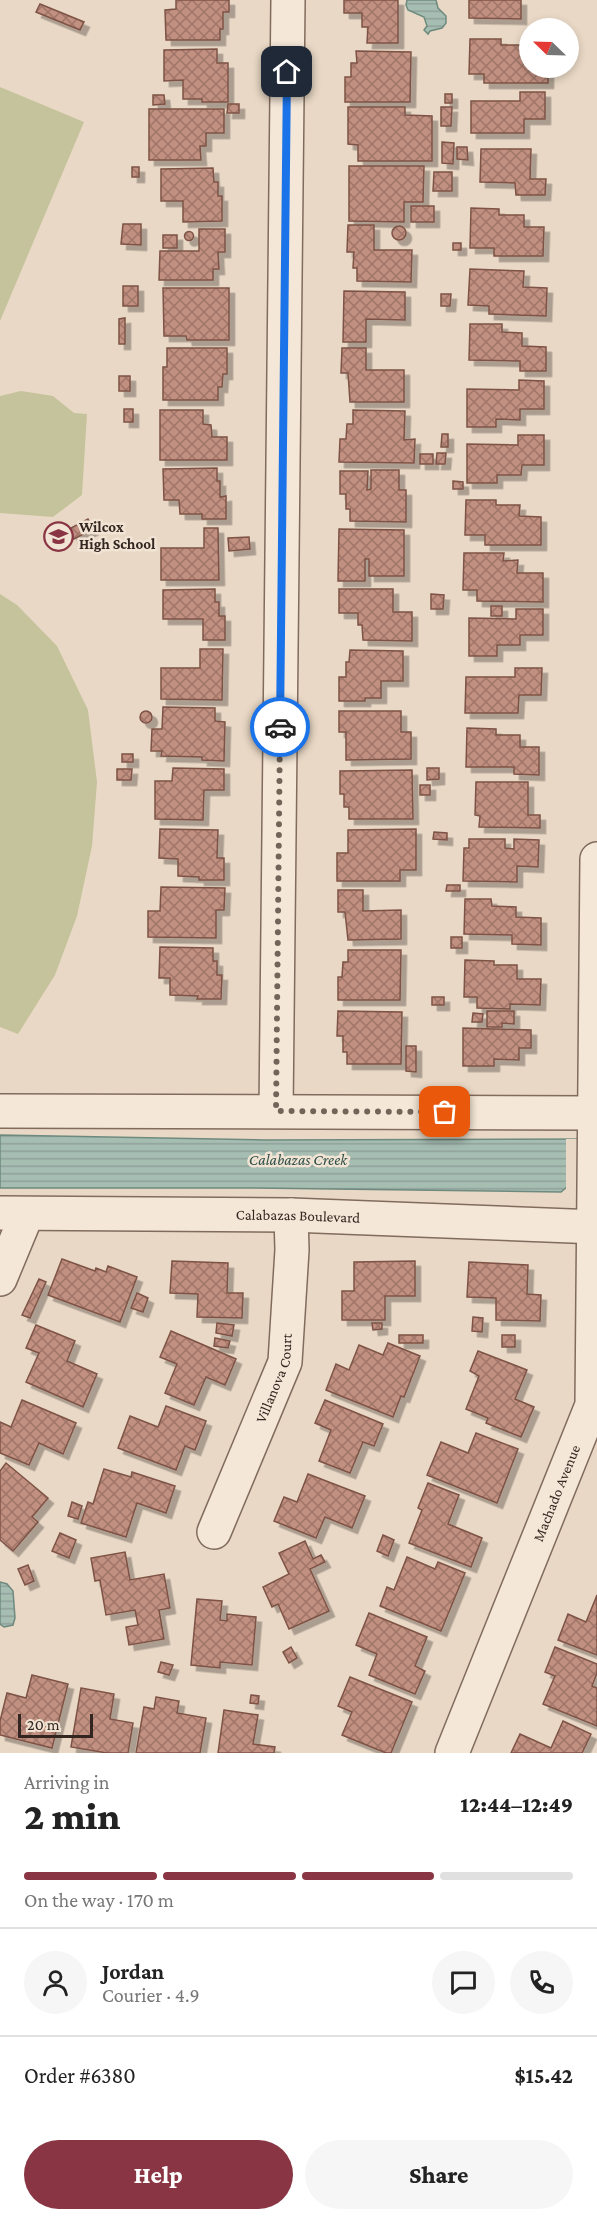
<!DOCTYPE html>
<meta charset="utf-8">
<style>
:root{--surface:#fff;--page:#f6f6f6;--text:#222;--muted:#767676;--line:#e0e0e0;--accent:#893543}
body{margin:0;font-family:"Crimson Pro",serif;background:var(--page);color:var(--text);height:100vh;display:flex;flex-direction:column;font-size:22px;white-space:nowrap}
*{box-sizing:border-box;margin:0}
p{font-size:20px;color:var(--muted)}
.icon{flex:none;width:33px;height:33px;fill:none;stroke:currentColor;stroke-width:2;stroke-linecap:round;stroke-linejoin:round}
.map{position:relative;height:1753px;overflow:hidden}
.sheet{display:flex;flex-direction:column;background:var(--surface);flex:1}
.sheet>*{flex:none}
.needle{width:39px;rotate:293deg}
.fabs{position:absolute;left:519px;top:18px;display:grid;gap:12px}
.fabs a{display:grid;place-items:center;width:60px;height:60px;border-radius:50%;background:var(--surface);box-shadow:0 3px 9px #0003;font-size:30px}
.scale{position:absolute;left:18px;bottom:15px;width:75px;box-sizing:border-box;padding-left:6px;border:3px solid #332620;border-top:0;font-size:16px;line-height:21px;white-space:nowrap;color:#332620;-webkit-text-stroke:4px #f1e4d4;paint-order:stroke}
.pin{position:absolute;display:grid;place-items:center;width:51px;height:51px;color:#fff;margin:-26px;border-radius:12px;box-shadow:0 3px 9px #0006}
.courier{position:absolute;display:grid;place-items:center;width:60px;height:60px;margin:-30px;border:4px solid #1a73e8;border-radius:50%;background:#fff;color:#222;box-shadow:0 2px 8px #0007}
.headline em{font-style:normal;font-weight:800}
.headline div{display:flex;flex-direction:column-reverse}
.headline{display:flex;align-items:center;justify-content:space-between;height:102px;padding:0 24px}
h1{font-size:39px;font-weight:800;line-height:45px}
.bar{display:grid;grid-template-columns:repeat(4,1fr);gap:9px 6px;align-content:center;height:72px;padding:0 24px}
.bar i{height:8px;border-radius:4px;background:var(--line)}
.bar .active{background:var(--accent)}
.bar p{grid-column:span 4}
.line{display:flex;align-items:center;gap:15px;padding:0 24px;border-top:2px solid var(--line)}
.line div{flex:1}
.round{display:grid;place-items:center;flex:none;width:63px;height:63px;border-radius:32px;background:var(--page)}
.action{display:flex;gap:12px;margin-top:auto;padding:12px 24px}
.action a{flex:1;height:69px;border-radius:36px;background:var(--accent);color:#fff;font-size:24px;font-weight:800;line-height:69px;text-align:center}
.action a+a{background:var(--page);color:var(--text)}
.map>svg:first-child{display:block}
</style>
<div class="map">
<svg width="597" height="1753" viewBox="0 0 597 1753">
<defs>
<pattern id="water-rules" width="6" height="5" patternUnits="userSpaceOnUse" patternTransform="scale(1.5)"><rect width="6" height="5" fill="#a6bdb2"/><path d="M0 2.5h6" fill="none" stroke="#8fa299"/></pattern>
<pattern id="building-cross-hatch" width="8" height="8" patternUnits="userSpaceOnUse" patternTransform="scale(1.5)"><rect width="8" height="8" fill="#c29080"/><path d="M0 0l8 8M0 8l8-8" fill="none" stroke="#9e7568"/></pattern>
<filter id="shadow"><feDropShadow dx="5.5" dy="5.5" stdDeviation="0" flood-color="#0004"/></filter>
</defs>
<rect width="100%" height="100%" fill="#e9d8c5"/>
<g fill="#c5c39b">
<polygon points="0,87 84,122 0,321"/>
<polygon points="21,391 53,396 74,413 87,414 82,495 53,517 0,513 0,396"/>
<polygon points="0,594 17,605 57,646 88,710 97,782 92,846 77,916 55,975 18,1034 0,1027"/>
</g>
<g fill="url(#water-rules)" stroke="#6e8a7e" stroke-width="1.5">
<polygon points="407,0 436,0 438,8 446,16 446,23 442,28 430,31 428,34 424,30 427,26 424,17 408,10 406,5"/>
<polygon points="0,1135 265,1140 597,1139 568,1186 561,1192 249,1188 0,1188"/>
<polygon points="0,1582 7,1584 13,1591 15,1618 13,1625 4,1627 0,1624"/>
</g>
<rect fill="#e9d8c5" x="566" y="1139" width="31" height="51"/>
<g fill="url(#building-cross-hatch)" stroke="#7e5346" stroke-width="1.5" filter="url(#shadow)">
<polygon points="176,0 229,0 229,12 223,12 223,29 220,29 220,40 166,40 165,10 176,9"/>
<polygon points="344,0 398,0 398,43 367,43 368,27 362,27 362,13 344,13"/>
<polygon points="469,0 521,0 521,19 469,18"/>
<polygon points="40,4 84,22 80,30 36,12"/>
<polygon points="470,39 501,39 501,45 527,45 530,68 548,68 548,83 484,83 484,74 469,74"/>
<polygon points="217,49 217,63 228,63 228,102 202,102 202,99 183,99 183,80 164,81 164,50"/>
<polygon points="356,51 411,52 410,102 345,102 345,77 351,77 351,63 357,63"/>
<polygon points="520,92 545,92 545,119 524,119 524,133 471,133 471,101 520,101"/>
<rect x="445" y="94" width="7" height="9"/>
<polygon points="153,95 164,95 165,104 153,105"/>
<polygon points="228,104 239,104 239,113 227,113"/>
<polygon points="348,107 405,107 405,115 432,116 432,161 358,161 358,145 348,144"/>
<polygon points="441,107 452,107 451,126 441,126"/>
<polygon points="149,109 224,109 224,133 206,133 206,146 200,146 201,160 149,160"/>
<polygon points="442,142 454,143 453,164 442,163"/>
<polygon points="457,147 467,147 468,160 457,159"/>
<polygon points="481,149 531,149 530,179 546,179 545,195 516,195 515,183 480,182"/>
<polygon points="349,166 424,166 423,202 404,202 404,222 349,221"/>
<rect x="132" y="167" width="7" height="10"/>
<polygon points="213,168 214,182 218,182 218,196 222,196 222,221 183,222 183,201 161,201 161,169"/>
<polygon points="434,172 452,172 452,191 433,191"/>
<rect x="411" y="206" width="23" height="16"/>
<polygon points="471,208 499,209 499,215 524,215 524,227 544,227 543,256 494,256 494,248 470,248"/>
<polygon points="123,224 141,224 141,245 121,244"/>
<polygon points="348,225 374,225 374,250 412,250 411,282 357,281 357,268 353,268 354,252 347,252"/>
<circle cx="399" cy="233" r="7"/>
<polygon points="199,229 225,229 225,252 218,252 219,269 213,269 213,280 159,280 160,251 199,251"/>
<circle cx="189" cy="236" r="4.5"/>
<rect x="163" y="235" width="14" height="13"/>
<rect x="453" y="243" width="8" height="7"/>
<polygon points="470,269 524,271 523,287 547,288 546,316 489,314 489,306 468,305"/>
<rect x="123" y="286" width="15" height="20"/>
<polygon points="163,288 229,288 229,340 187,340 186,336 164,336"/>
<polygon points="344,291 405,292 405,320 366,319 366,342 343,342"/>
<polygon points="441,294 451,294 450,306 441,306"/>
<polygon points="125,318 125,344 119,344 119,319"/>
<polygon points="470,324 502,324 502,332 522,333 522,346 546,347 546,371 520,371 520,361 469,360"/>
<polygon points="167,348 227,348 227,374 223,374 222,387 218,387 218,400 163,400 163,367 167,367"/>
<polygon points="342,348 366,348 366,370 404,370 404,402 350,402 348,373 341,373"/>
<rect x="119" y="376" width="11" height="15"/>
<polygon points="519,380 544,381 544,409 520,409 520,420 496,419 496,427 467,427 467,389 519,390"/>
<rect x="124" y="409" width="9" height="13"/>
<polygon points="160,410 203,410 203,424 211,425 212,437 227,437 227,460 160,460"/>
<polygon points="353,410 405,411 404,440 415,439 414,463 339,462 340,439 346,439 347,424 353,424"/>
<polygon points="442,434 448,434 448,447 441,447"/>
<polygon points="518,435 544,435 544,465 522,465 521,475 497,475 497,483 467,483 467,444 518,445"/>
<polygon points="437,453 446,453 445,464 436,464"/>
<rect x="420" y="454" width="13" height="10"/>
<polygon points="217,468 217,481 220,481 220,497 226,496 226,519 202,519 202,514 180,514 179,500 164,500 163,469"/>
<polygon points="371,470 399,470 399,490 406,490 406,522 350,521 350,509 346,509 346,494 340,494 340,471 368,471 367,490 371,489"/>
<polygon points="453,481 463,482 463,489 453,489"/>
<polygon points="466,500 496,500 496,505 520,505 519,516 541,517 541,545 485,545 485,535 465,535"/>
<polygon points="88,519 93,529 74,539 69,529"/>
<polygon points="204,528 218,528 219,580 161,580 161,548 204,548"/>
<polygon points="339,529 404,530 404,576 369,576 369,559 365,559 365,581 338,581"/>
<polygon points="249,537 250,549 229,551 228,538"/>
<polygon points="464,553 504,553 503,561 518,560 517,573 543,573 543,602 477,601 477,590 463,590"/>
<polygon points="215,589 215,602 219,602 219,616 225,616 225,640 203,640 203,619 163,619 163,590"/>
<polygon points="339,589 393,589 393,612 412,612 412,641 363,640 362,625 358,625 358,613 339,613"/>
<polygon points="431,594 444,595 443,609 431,609"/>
<rect x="491" y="606" width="11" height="10"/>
<polygon points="516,609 543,609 543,635 520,635 520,645 497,645 497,656 469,656 469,618 516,619"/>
<polygon points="200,649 223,649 222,700 161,699 161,668 200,668"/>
<polygon points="350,650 403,651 403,681 381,681 381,698 365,698 365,701 339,701 339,677 346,677 346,662 349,662"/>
<polygon points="515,668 542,668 541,695 519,695 518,713 465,713 466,677 515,677"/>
<polygon points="163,707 215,708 215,721 225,722 224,761 202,760 202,757 161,756 162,751 151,751 152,729 162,729"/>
<circle cx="146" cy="717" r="6"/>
<polygon points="339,711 401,711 401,732 411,732 411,759 346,760 346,732 339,732"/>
<polygon points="467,728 496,729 496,735 520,735 520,747 539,747 539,775 514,774 514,767 466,767"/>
<rect x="122" y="754" width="11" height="8"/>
<polygon points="173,768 224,769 224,790 204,790 203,820 155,819 155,781 172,781"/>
<polygon points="427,768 439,768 439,779 427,780"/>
<polygon points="117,769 132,769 131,780 117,780"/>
<polygon points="412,770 413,819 349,819 349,807 344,807 344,794 340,794 340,771"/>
<polygon points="476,782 528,782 528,815 540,815 540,828 479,827 480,816 475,815"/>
<rect x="420" y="785" width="10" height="10"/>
<polygon points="160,829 218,830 217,858 224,858 224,880 199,880 199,877 178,876 178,859 159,858"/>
<polygon points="416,829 416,870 400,870 400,881 337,881 337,853 348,853 348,830"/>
<polygon points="434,832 447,833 447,840 433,839"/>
<polygon points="469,839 505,839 505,848 514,849 514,839 539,840 538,867 517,866 517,882 463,881 464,848 469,848"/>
<polygon points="447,885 460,885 460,891 446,891"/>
<polygon points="161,887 225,888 224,910 216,910 216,938 148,937 148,911 160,911"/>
<polygon points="338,890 363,890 363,911 401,910 401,939 348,940 345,912 338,912"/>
<polygon points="465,899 491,899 492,906 516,907 516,917 541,918 541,945 512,944 512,935 464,934"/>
<rect x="451" y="937" width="11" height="11"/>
<polygon points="160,947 213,948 213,961 217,961 217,975 222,975 221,999 197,999 198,996 170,995 170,978 159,978"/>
<polygon points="348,950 401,950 400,1000 338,1000 338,977 342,977 343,962 348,962"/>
<polygon points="465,960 494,961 494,965 517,965 517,979 541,979 540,1005 510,1004 510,1009 477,1008 477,997 464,997"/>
<rect x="432" y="997" width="12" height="8"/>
<polygon points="338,1011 402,1012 401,1064 347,1064 347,1052 343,1052 343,1036 337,1036"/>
<polygon points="487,1011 514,1011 514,1024 502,1023 502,1027 487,1027"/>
<polygon points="473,1013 483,1014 482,1022 472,1022"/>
<polygon points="463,1028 531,1030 531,1048 519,1048 519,1060 494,1059 494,1066 463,1066"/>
<polygon points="406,1046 416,1046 416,1072 406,1071"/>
<polygon points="62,1259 95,1271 96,1268 106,1272 108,1266 137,1277 120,1322 48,1295"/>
<polygon points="172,1261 228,1263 227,1293 243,1293 242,1318 197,1317 198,1294 170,1293"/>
<polygon points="415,1261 415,1296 385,1296 385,1320 342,1320 342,1291 354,1291 354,1262"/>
<polygon points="469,1262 528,1265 527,1294 541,1295 540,1321 496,1320 496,1298 467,1297"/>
<polygon points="39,1279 46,1282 30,1318 22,1315"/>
<polygon points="137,1293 148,1298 143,1312 131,1308"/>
<polygon points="473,1317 483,1318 482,1332 472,1331"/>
<polygon points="217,1323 234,1325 232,1336 216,1333"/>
<polygon points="372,1323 382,1323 382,1329 373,1330"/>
<polygon points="36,1325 75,1341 67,1361 97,1374 83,1407 26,1382 39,1353 26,1348"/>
<polygon points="171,1331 236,1359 225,1385 206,1377 194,1405 165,1393 177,1364 160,1357"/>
<rect x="399" y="1335" width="24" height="8"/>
<rect x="502" y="1335" width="13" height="12"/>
<polygon points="215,1338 230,1341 228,1348 214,1346"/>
<polygon points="388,1343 420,1356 404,1397 401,1396 393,1417 326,1390 336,1364 349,1370 359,1345 383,1355"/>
<polygon points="478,1351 527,1370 515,1399 534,1407 521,1437 486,1423 488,1418 466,1409 479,1376 470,1371"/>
<polygon points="22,1400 76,1423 63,1454 39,1443 29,1465 0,1453 0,1422 11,1427"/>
<polygon points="325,1400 383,1424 374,1446 363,1442 350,1473 319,1461 331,1430 315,1423"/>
<polygon points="166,1406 206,1421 195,1450 185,1446 176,1470 118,1448 130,1416 158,1427"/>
<polygon points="476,1433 518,1449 497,1503 427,1475 441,1442 468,1453"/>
<polygon points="6,1463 48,1498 32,1517 38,1522 13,1551 0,1540 0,1471"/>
<polygon points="104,1469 131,1477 132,1472 175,1486 166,1513 137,1503 126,1537 81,1523 88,1502 93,1504"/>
<polygon points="308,1474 365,1496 352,1528 325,1517 316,1538 274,1521 284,1497 297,1502"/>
<polygon points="428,1483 459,1495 448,1524 482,1538 471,1567 409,1543 422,1510 418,1508"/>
<polygon points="72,1502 82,1506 78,1519 68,1516"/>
<polygon points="60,1533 76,1540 69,1558 52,1551"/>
<polygon points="383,1535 394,1540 388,1556 377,1551"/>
<polygon points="305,1541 313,1559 321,1555 325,1562 310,1569 329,1611 289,1629 278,1604 272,1607 263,1587 289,1574 279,1553"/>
<polygon points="125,1552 130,1580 164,1574 170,1608 159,1610 164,1639 129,1645 126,1627 138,1625 135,1610 106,1615 100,1580 95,1581 91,1558"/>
<polygon points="407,1557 435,1569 438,1562 465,1573 441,1631 380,1606 387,1587 394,1590"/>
<polygon points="28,1565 34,1581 25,1585 18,1569"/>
<polygon points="597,1595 597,1655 558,1640 568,1614 586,1622"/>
<polygon points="197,1599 222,1601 220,1620 227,1621 227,1614 256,1617 252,1665 220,1662 220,1668 191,1665"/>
<polygon points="369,1613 427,1637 415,1666 425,1671 415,1694 369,1675 377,1654 356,1645"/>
<polygon points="291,1647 297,1658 289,1663 283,1652"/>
<polygon points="555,1647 597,1664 597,1673 592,1686 597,1688 597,1726 543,1704 555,1676 545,1672"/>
<polygon points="161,1662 173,1665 169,1675 158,1672"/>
<polygon points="32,1675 68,1684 52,1748 0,1735 0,1721 7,1693 26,1698"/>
<polygon points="350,1677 412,1702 391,1753 386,1753 342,1735 352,1712 338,1706"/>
<polygon points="81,1688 114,1694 110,1719 133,1723 128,1753 107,1753 71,1747"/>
<polygon points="251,1695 259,1696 258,1704 250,1703"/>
<polygon points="156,1697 179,1701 177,1713 206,1718 200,1753 136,1753 144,1707 154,1709"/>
<polygon points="224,1710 258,1715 253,1744 275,1747 274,1753 218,1753"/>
<polygon points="563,1721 591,1734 582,1753 511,1753 520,1734 551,1748"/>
</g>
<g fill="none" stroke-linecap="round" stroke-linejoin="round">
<defs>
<g id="minor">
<polyline points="0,1111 597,1113"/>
<polyline points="276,1111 288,0"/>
<path id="s1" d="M0 1213 291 1215 597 1227"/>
<polyline points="0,1279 27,1214"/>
<path id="s2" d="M214 1532 285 1362 292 1250 291 1215"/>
<path id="s3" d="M452 1753 592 1405 597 859"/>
</g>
</defs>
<use href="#minor" stroke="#816b5d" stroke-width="36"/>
<use href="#minor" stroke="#f4e7d7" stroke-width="33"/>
</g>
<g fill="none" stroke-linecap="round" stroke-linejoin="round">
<polyline stroke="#73645a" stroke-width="6" stroke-dasharray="0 10.8" points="280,727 276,1111 445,1112"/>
<polyline stroke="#1a73e8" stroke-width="8" points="280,727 287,72"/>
</g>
<defs>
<symbol id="school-ring" viewBox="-11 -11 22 22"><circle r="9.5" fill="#f1e4d4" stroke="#893543" stroke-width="1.5"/><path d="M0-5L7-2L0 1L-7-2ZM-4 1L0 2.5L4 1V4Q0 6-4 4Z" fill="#893543"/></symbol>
</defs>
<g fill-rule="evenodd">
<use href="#school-ring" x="42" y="520" width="33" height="33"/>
</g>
<g text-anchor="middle" stroke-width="5" stroke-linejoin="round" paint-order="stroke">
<g font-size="15" font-weight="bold" fill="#332620" stroke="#f1e4d4" text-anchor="start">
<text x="79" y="532">Wilcox<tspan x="79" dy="17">High School</tspan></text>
</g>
<g font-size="15" fill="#332620" stroke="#f1e4d4">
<text dy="5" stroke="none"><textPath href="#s1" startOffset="298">Calabazas Boulevard</textPath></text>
<text dy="5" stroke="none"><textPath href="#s2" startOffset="166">Villanova Court</textPath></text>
<text dy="5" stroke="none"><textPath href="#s3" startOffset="280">Machado Avenue</textPath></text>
</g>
<g font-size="16" font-style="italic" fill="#31514a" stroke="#f1e4d4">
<text x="298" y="1165">Calabazas Creek</text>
</g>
</g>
</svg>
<div class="fabs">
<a><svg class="needle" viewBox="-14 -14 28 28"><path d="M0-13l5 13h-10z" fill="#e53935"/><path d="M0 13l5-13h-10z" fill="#767676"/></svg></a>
</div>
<div class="scale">20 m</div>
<div class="pin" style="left:445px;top:1112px;background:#ea580c"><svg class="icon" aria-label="bag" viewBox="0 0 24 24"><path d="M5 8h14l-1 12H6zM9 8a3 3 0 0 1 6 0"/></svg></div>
<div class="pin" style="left:287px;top:72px;background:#1f2937"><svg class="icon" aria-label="home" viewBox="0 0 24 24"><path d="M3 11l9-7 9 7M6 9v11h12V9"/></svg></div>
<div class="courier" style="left:280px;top:727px"><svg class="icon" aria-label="car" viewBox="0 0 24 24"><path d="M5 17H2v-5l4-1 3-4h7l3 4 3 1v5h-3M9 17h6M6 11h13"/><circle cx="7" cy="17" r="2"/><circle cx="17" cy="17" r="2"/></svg></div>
</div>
<section class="sheet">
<div class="headline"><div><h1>2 min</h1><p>Arriving in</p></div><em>12:44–12:49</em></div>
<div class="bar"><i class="active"></i><i class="active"></i><i class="active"></i><i></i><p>On the way · 170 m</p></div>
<div class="line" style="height:108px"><a class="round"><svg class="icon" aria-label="person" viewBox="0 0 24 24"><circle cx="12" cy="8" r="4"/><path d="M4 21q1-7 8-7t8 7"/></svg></a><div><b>Jordan</b><p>Courier · 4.9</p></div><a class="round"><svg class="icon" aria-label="chat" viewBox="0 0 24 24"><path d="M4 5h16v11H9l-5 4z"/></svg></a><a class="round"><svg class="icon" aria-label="phone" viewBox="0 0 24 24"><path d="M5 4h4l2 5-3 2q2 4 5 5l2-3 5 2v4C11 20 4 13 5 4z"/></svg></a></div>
<div class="line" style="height:78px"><div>Order #6380</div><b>$15.42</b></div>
<div class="action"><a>Help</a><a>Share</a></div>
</section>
